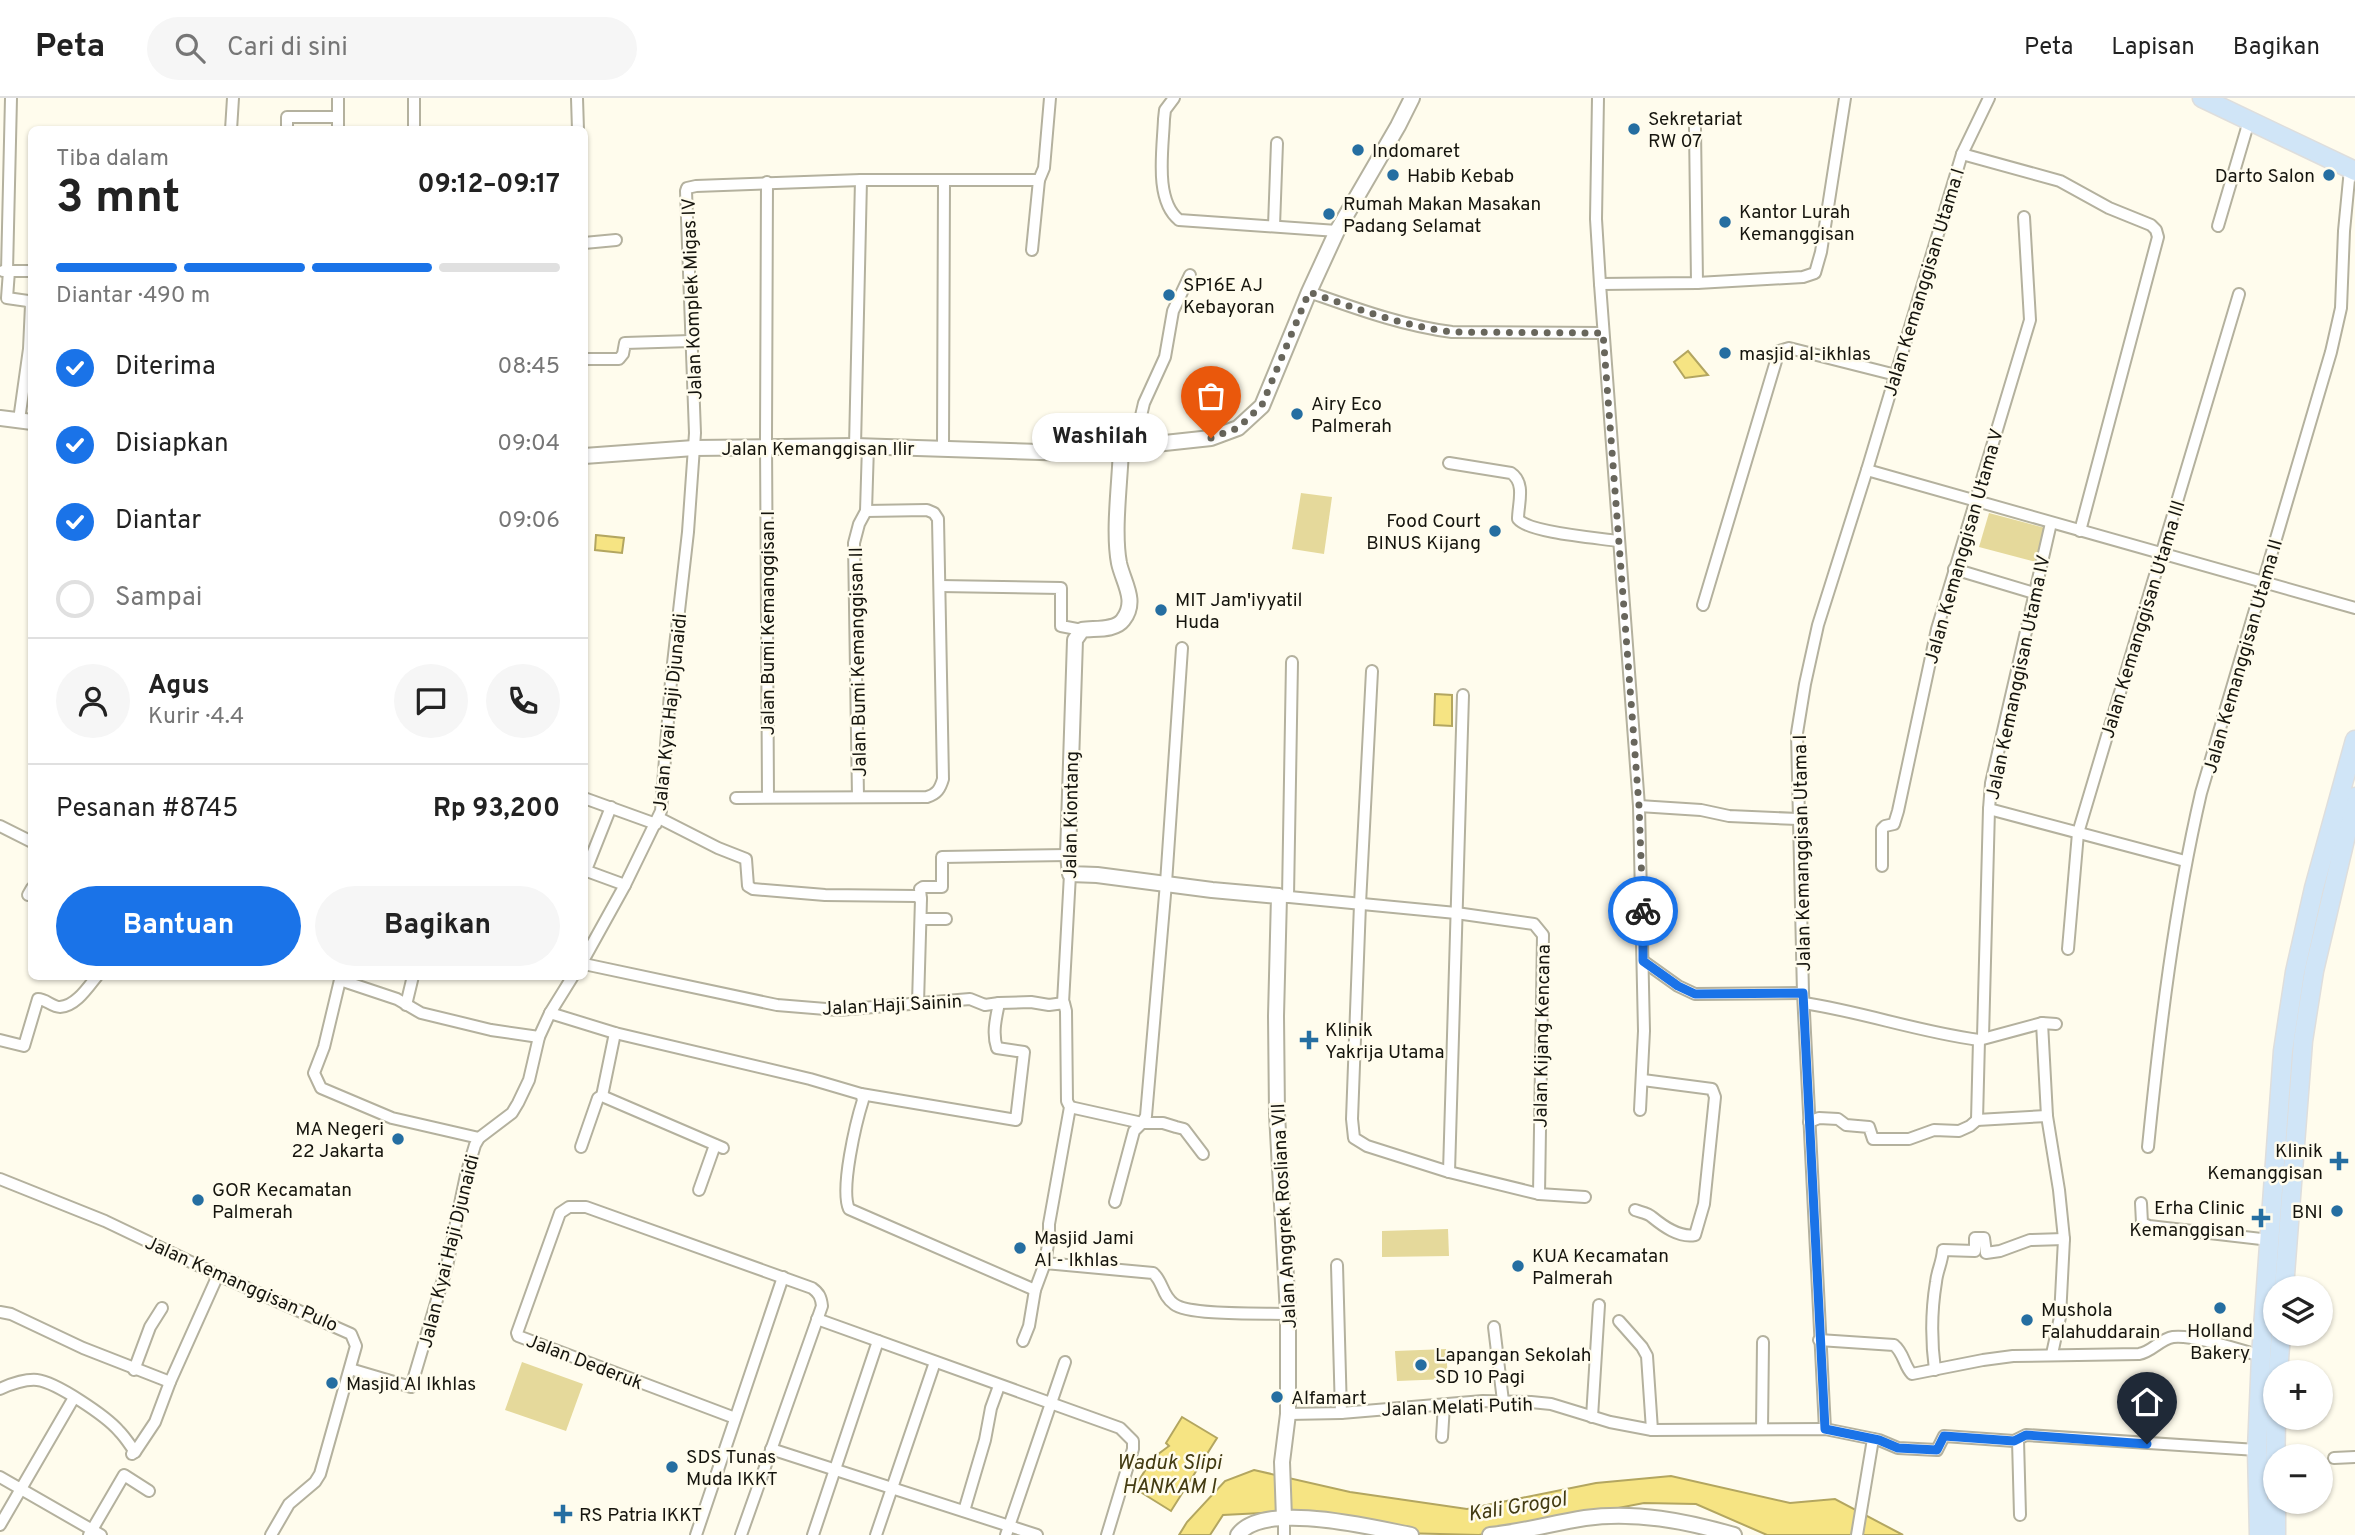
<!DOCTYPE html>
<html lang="id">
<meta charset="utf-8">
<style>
:root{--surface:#fff;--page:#f6f6f6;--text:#222;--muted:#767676;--line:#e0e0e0;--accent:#1a73e8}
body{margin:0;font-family:Overpass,sans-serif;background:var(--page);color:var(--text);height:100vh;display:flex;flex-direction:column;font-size:26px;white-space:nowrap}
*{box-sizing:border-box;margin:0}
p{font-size:23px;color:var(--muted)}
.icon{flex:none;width:38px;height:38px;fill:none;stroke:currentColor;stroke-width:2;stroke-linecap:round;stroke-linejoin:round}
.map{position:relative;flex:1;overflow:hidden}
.sheet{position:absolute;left:28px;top:28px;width:560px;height:854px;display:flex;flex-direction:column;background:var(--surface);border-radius:10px;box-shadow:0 2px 5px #0004}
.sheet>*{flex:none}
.fabs{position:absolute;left:2263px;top:1178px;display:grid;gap:14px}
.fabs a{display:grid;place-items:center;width:70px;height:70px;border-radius:50%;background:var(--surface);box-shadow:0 2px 5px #0004;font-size:35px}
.pin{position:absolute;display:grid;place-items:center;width:60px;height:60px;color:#fff;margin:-72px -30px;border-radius:50% 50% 50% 0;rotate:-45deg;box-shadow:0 0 7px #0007}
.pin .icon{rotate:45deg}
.courier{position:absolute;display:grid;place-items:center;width:70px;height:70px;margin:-35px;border:5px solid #1a73e8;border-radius:50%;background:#fff;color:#222;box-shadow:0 2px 9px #0007}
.bubble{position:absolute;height:49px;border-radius:24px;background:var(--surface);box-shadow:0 2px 5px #0004;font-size:23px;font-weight:700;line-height:49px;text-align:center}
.summary em{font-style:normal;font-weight:700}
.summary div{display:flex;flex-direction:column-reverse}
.summary{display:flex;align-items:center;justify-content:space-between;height:119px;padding:0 28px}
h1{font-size:46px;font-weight:700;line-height:52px}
.bar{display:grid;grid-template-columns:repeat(4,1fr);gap:10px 7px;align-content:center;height:84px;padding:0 28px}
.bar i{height:9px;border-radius:5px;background:var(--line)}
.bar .active{background:var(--accent)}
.bar p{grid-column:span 4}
.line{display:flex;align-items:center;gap:18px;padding:0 28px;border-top:2px solid var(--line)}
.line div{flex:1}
.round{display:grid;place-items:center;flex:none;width:74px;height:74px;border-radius:37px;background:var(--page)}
ol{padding:0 28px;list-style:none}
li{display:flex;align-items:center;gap:21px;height:77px}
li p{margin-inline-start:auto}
li .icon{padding:7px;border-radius:50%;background:var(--accent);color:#fff;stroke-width:4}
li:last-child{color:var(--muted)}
li i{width:38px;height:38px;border:4px solid var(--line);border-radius:50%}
.action{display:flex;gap:14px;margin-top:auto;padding:14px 28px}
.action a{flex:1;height:80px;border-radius:42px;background:var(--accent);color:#fff;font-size:28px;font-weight:700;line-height:80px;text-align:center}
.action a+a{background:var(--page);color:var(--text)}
header{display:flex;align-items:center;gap:42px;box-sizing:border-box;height:98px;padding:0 35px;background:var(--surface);border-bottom:2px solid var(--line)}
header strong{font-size:33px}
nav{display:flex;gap:38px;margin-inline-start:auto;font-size:24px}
.search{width:490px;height:63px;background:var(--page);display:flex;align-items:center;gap:18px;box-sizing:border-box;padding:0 24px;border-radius:38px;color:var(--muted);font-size:26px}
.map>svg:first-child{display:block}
</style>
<header>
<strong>Peta</strong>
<div class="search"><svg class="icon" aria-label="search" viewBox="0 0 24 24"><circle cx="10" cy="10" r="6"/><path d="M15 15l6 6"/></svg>Cari di sini</div>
<nav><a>Peta</a><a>Lapisan</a><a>Bagikan</a></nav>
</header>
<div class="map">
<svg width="2355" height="1437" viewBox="0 0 2355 1437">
<rect width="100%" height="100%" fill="#fffced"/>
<g fill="#e5d99b">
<polygon points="1301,395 1332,399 1324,456 1292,451"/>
<polygon points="1989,415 2049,431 2040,465 1979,449"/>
<polygon points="1448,1131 1449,1158 1382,1159 1382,1133"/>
<polygon points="1446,1251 1448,1281 1397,1283 1395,1253"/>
<polygon points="522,1264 583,1286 566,1333 505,1312"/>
</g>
<g fill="#f6e483" stroke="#b3a660" stroke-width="2">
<polygon points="1688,253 1708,277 1685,280 1674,264"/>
<polygon points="596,437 624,440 622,455 595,452"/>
<polygon points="1435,596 1452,597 1452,628 1434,627"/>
<polygon points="1182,1319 1217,1340 1171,1413 1134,1390 1153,1360 1169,1348 1166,1345"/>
<polygon points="1254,1372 1350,1394 1467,1411 1596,1385 1671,1378 1790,1405 1835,1401 1903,1437 1767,1437 1696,1406 1644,1405 1479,1437 1401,1435 1304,1413 1223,1417 1210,1437 1179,1437 1187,1424 1225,1383"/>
</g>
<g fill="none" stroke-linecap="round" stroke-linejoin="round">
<defs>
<g id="minor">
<polyline points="577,0 578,32"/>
<path d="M1174 0 1165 12 1164 21C1163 51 1154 102 1179 122L1337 133"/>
<polyline points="1598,0 1596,121 1600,186 1639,708 1644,933 1640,1012"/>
<polyline points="1695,30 1697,185"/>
<polyline points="231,32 233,0"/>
<polyline points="287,32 287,19 338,19"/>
<polyline points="338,32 338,0"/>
<polyline points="414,32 414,0"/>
<polyline points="1962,56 2060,83 2109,110 2151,127 2156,132 2158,139 2080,433"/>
<polyline points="767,84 766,343 768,699"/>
<polyline points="1274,128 1277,45"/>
<polyline points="2218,128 2249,23"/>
<polyline points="584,145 616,142"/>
<polyline points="1032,152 1039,82"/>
<polyline points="3,173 32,173"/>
<polyline points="7,173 11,0"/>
<polyline points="9,173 7,200 28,203 31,207 29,251 19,322"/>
<polyline points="1600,186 1697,185 1803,179 1815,175 1821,154 1845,0"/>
<path d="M1309 194C1355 210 1403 228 1452 234L1603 235"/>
<polyline points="584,261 619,261 623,256 625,245 691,243"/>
<polyline points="855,348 861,82"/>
<polyline points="1134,348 1144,305 1165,259 1173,213 1190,177"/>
<polyline points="943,350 944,83"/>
<path d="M1449 365 1511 375C1526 385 1518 406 1518 421 1529 435 1599 440 1618 443"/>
<polyline points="1867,372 2355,510"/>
<polyline points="1954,471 2034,495"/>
<polyline points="940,488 1061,490 1061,528 1082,532"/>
<polyline points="1703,507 1779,253 1789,250 1896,277"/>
<polyline points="1372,573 1360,806 1352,1021 1354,1040 1367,1048 1449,1074 1539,1096"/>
<polyline points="858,699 854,445 859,426 866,413 868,348"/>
<polyline points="584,700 656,726"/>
<path d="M736 700 927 699C937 696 940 691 943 681L938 421 934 415 927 412 866 413"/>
<polyline points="1639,708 1701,712 1729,718 1798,721"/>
<polyline points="1989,711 2185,763"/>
<polyline points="659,720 718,750 746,761 748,788 753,791 825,797 916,798 921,801 918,905"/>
<polyline points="0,728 32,744"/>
<polyline points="1882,768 1882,731 1885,728 1894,726 1898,713 1937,531 2030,222 2024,119"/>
<polyline points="584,772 625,787"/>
<polyline points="586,772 611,709"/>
<polyline points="28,797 32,790"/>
<polyline points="1279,798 1456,815 1534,826 1543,837 1539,1096 1585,1099"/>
<polyline points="1288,799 1292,564"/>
<polyline points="921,801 920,791 923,789 942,789 942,759 1068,757"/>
<polyline points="922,821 946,821"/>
<polyline points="2068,851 2078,735 2239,196"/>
<polyline points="584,861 625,787 661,713 671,583 688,434 695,335 686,93 687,90 696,88 861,82 1039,82 1044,70 1050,0"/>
<polyline points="1643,863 1678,888 1695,896 1803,895"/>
<polyline points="584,866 777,907 838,912 970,901 985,907 999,905 1031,904 1049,907 1064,905 1066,913 1067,1003 1070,1009 1049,1126 1049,1140 1045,1165 1035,1192 1029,1228 1023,1243"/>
<polyline points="1063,905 1070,776"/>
<path d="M1804 905C1863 914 1919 934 1979 942"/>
<polyline points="406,907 413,878"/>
<path d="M550 915 615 935 810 981 861 996 863 1002C856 1024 840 1091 849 1111L1035 1192"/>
<polyline points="2042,925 2047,1018 2059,1092 2064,1141 2060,1219 2052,1256"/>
<polyline points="1983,939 1989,711 1991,685 2051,425"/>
<path d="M0 942 24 948 38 901C46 901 52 909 60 909 76 908 88 889 97 878"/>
<polyline points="1979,942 2042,925 2056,926"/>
<path d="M861 996 1016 1022 1024 954 997 950C992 935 996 920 999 905"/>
<polyline points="602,998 615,935"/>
<polyline points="1070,1009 1142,1025 1163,1025 1176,1029 1184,1031 1203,1056"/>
<polyline points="1977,1022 1979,942"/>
<polyline points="1977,1022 2047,1018"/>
<polyline points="1809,1024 1819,1020 1838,1021 1846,1027 1869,1029 1873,1041 1909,1041 1934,1032 1959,1033 1970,1028 1977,1022"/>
<polyline points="479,1040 392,1020 321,990 314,975 324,949 340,882 397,901 421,915 491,932 539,939"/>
<polyline points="581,1049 598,1000 602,998 723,1050"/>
<path d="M2148 1049C2160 929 2174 812 2201 695L2331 254 2341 210 2344 133 2350 71"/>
<polyline points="1449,1074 1463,597"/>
<polyline points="0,1081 105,1123 218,1177 351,1236 356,1248 320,1376 315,1384 289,1406 271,1437"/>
<polyline points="699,1092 715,1047"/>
<polyline points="1115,1104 1134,1033 1142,1025 1146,1018 1166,785 1182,550"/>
<polyline points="2141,1105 2142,1125 2149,1128 2270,1142"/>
<path d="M1635 1112C1640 1114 1648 1115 1652 1119 1663 1128 1679 1140 1695 1137L1704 1106 1715 999 1712 991 1643 982"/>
<path d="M1045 1165 1153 1175C1163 1183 1162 1198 1174 1206 1189 1218 1265 1215 1288 1216"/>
<polyline points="1337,1167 1341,1315"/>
<polyline points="0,1214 11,1216 83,1250 170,1284"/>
<polyline points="817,1221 1120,1330 1133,1343 1133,1351 1107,1437"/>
<polyline points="1619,1223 1642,1249 1647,1258 1652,1332"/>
<polyline points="1494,1229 1503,1303"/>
<path d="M1819 1242 1894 1247C1904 1255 1904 1268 1912 1276L1983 1262 2013 1258 2139 1256C2152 1254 2160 1241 2173 1239 2191 1236 2241 1252 2261 1258"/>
<polyline points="350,1271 411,1289 447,1168 466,1077 475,1047 479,1040 512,1015 518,1005 529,982 539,939 550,915 573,878"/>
<polyline points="134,1272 150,1229 162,1210"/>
<path d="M1935 1272C1931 1242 1931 1214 1936 1184 1937 1173 1942 1165 1943 1152L1975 1153V1140H1984L1986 1155 2000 1153 2030 1142 2064 1141"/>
<path d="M0 1291C11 1286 25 1281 37 1282 56 1284 106 1318 119 1333 125 1339 130 1347 135 1354L132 1356"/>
<polyline points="1288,1316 1341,1315 1483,1303 1531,1304 1551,1306 1610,1324 1652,1332 1825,1331 1879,1342 1898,1350 1937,1352 1944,1338 2014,1343 2026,1337 2257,1352"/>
<polyline points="1592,1319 1599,1207"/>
<path d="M735 1320 518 1238 517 1235 560 1115 569 1109H586L812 1190C819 1195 821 1199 822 1208L741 1437"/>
<polyline points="1762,1331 1763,1244"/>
<polyline points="1825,1331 1803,895 1797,635 1805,586 1818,527 1867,372 1962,56 1989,0"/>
<polyline points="1442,1339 1444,1307"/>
<polyline points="2018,1342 2020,1417"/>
<polyline points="771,1351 1037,1437"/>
<polyline points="135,1354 155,1324 170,1284 218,1177"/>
<polyline points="2334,1360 2355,1359"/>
<polyline points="0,1379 101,1437"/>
<polyline points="964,1413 985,1342 991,1310 999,1288"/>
<polyline points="1284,1420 1284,1437"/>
<polyline points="0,1427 72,1303"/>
<polyline points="89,1437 124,1377 149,1393"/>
<polyline points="696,1437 783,1179"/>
<polyline points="813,1437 878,1243"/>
<polyline points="876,1437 935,1264"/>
<polyline points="1006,1437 1065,1264"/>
<polyline points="1857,1437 1873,1341"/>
</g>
<g id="tertiary">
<polyline points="0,320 32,324"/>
<path d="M1121 350C1120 384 1113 433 1119 465 1123 484 1138 503 1123 522 1115 533 1094 530 1082 532L1075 542 1068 757 1070 776 1097 777 1212 792 1279 798 1276 918 1277 1016 1288 1216V1316L1282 1364 1284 1420"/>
<polyline points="584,358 694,350 855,348 1072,355 1211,340 1238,330 1262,308 1309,194 1337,133 1398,28 1412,0"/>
<path d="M1238 1437C1263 1402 1374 1430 1411 1437"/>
<path d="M1490 1437C1522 1434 1553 1425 1585 1420 1635 1413 1686 1423 1734 1437"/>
</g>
<g id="primary">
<polyline points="2202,0 2355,73"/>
<polyline points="2284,1190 2303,943 2314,873 2355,699"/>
<polyline points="2278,1274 2281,1236"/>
<polyline points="2275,1379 2276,1320"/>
<polyline points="2276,1404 2276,1437"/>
<polyline points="2259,1437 2257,1352 2261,1258 2283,953 2295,874 2314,790 2355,642"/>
</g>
</defs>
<use href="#minor" stroke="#b4b19e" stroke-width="14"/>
<use href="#tertiary" stroke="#b4b19e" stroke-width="18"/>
<use href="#primary" stroke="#dededd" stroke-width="21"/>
<use href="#minor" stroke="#fff" stroke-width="10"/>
<use href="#tertiary" stroke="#fff" stroke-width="14"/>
<use href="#primary" stroke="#d0e5f7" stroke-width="18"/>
</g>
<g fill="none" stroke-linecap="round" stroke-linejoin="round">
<path stroke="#68665c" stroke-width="7" stroke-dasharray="0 12.6" d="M1211 340 1238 330 1262 307 1309 194C1355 210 1403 228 1452 234L1603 235 1639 708 1643 813"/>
<polyline stroke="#1a73e8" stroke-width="9" points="1643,813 1643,863 1678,888 1695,896 1803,895 1825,1331 1879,1342 1898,1350 1937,1352 1944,1338 2014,1343 2026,1337 2147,1346"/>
</g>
<g fill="#256ea1" stroke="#fffced" stroke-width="2.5">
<circle cx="1634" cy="31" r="7"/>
<circle cx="1358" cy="52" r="7"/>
<circle cx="1393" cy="77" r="7"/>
<circle cx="2329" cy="77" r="7"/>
<circle cx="1329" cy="116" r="7"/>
<circle cx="1725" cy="124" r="7"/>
<circle cx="1169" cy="197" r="7"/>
<circle cx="1725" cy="255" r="7"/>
<circle cx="1297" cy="316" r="7"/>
<circle cx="1495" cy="433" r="7"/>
<circle cx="1161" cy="512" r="7"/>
<path d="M1305.5 931.5h7v7h7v7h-7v7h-7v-7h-7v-7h7z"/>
<circle cx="398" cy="1041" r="7"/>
<path d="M2335.5 1052.5h7v7h7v7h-7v7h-7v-7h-7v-7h7z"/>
<circle cx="198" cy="1102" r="7"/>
<circle cx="2337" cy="1113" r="7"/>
<path d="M2257.5 1109.5h7v7h7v7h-7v7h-7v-7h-7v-7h7z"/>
<circle cx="1020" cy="1150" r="7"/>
<circle cx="1518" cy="1168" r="7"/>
<circle cx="2220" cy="1210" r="7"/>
<circle cx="2027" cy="1222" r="7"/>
<circle cx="1421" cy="1267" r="7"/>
<circle cx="332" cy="1285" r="7"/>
<circle cx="1277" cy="1299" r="7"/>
<circle cx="672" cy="1369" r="7"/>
<path d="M559.5 1405.5h7v7h7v7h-7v7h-7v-7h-7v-7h7z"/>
</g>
<g text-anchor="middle" stroke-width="5" stroke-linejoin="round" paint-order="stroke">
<g font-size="19" fill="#16150e" stroke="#fffced" text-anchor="start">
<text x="1648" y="27">Sekretariat<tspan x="1648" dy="22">RW 07</tspan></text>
<text x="1372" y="59">Indomaret</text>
<text x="1407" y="84">Habib Kebab</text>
<text x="2315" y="84" text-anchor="end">Darto Salon</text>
<text x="1343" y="112">Rumah Makan Masakan<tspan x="1343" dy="22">Padang Selamat</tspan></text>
<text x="1739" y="120">Kantor Lurah<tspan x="1739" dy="22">Kemanggisan</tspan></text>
<text x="1183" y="193">SP16E AJ<tspan x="1183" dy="22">Kebayoran</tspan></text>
<text x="1739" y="262">masjid al-ikhlas</text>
<text x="1311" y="312">Airy Eco<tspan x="1311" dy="22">Palmerah</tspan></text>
<text x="1481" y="429" text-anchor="end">Food Court<tspan x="1481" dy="22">BINUS Kijang</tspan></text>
<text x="1175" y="508">MIT Jam'iyyatil<tspan x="1175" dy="22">Huda</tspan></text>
<text x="1325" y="938">Klinik<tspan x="1325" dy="22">Yakrija Utama</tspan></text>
<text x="384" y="1037" text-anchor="end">MA Negeri<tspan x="384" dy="22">22 Jakarta</tspan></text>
<text x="2323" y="1059" text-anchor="end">Klinik<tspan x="2323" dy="22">Kemanggisan</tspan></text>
<text x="212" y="1098">GOR Kecamatan<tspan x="212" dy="22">Palmerah</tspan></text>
<text x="2245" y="1116" text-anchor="end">Erha Clinic<tspan x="2245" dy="22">Kemanggisan</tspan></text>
<text x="2323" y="1120" text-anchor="end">BNI</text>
<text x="1034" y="1146">Masjid Jami<tspan x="1034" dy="22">Al - Ikhlas</tspan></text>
<text x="1532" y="1164">KUA Kecamatan<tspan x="1532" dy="22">Palmerah</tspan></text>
<text x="2041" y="1218">Mushola<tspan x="2041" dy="22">Falahuddarain</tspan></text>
<text x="2220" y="1239" text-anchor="middle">Holland<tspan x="2220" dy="22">Bakery</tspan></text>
<text x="1435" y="1263">Lapangan Sekolah<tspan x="1435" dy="22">SD 10 Pagi</tspan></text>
<text x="346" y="1292">Masjid Al Ikhlas</text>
<text x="1291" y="1306">Alfamart</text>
<text x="686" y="1365">SDS Tunas<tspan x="686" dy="22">Muda IKKT</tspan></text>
<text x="579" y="1423">RS Patria IKKT</text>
</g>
<g font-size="19" fill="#16150e" stroke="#fffced">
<text transform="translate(1923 184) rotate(-73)" y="7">Jalan Kemanggisan Utama I</text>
<text transform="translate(691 201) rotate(-92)" y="7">Jalan Komplek Migas IV</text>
<text x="818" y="357">Jalan Kemanggisan Ilir</text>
<text transform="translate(1963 448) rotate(-74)" y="7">Jalan Kemanggisan Utama V</text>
<text transform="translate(2142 521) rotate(-73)" y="7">Jalan Kemanggisan Utama III</text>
<text transform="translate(767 525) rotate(-90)" y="7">Jalan Bumi Kemanggisan I</text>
<text transform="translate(2242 558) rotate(-74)" y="7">Jalan Kemanggisan Utama II</text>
<text transform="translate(857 564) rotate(-91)" y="7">Jalan Bumi Kemanggisan II</text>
<text transform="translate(2017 579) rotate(-78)" y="7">Jalan Kemanggisan Utama IV</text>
<text transform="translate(669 614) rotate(-84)" y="7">Jalan Kyai Haji Djunaidi</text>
<text transform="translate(1070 717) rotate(-89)" y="7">Jalan Kiontang</text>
<text transform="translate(1801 755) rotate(-91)" y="7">Jalan Kemanggisan Utama I</text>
<text transform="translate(892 906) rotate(-3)" y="7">Jalan Haji Sainin</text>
<text transform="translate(1541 938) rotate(-89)" y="7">Jalan Kijang Kencana</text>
<text transform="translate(1283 1118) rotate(-93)" y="7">Jalan Anggrek Rosliana VII</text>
<text transform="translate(448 1153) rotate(-76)" y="7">Jalan Kyai Haji Djunaidi</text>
<text transform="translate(242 1185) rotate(24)" y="7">Jalan Kemanggisan Pulo</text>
<text transform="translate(585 1263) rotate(21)" y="7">Jalan Dederuk</text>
<text transform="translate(1457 1308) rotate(-2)" y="7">Jalan Melati Putih</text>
</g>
<g font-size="21" font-style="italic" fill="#433b12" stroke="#fffced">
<text x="1169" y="1371">Waduk Slipi<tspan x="1169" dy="24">HANKAM I</tspan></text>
<text transform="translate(1517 1408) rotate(-9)" y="7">Kali Grogol</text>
</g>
</g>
</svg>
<div class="fabs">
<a><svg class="icon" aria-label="layers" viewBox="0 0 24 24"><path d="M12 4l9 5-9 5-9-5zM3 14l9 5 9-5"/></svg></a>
<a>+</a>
<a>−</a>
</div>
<div class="pin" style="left:1211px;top:340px;background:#ea580c"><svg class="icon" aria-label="bag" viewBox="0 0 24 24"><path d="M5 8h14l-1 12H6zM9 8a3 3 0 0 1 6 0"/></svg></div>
<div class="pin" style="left:2147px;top:1346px;background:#1f2937"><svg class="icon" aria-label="home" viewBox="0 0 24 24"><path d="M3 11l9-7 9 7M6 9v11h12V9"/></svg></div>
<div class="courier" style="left:1643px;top:813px"><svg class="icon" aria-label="bike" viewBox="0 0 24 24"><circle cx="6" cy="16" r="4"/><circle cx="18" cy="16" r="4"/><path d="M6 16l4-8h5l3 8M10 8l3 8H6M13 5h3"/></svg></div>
<div class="bubble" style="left:1032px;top:315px;width:136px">Washilah</div>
<section class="sheet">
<div class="summary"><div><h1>3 mnt</h1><p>Tiba dalam</p></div><em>09:12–09:17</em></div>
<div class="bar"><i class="active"></i><i class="active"></i><i class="active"></i><i></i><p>Diantar · 490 m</p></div>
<ol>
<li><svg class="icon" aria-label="check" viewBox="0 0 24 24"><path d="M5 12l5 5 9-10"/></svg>Diterima<p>08:45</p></li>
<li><svg class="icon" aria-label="check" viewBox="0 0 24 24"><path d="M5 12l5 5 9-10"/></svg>Disiapkan<p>09:04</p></li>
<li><svg class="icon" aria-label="check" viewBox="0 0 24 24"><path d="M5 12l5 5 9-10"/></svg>Diantar<p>09:06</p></li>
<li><i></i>Sampai</li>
</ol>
<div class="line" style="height:126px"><a class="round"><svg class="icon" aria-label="person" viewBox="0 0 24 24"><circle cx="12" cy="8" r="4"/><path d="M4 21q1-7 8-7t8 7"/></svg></a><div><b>Agus</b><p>Kurir · 4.4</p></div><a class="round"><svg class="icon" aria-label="chat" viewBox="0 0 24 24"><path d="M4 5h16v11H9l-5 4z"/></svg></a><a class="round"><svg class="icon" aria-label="phone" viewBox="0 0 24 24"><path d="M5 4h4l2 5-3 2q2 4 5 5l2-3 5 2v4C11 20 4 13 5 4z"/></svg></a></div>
<div class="line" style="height:91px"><div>Pesanan #8745</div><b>Rp 93,200</b></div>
<div class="action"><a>Bantuan</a><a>Bagikan</a></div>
</section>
</div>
